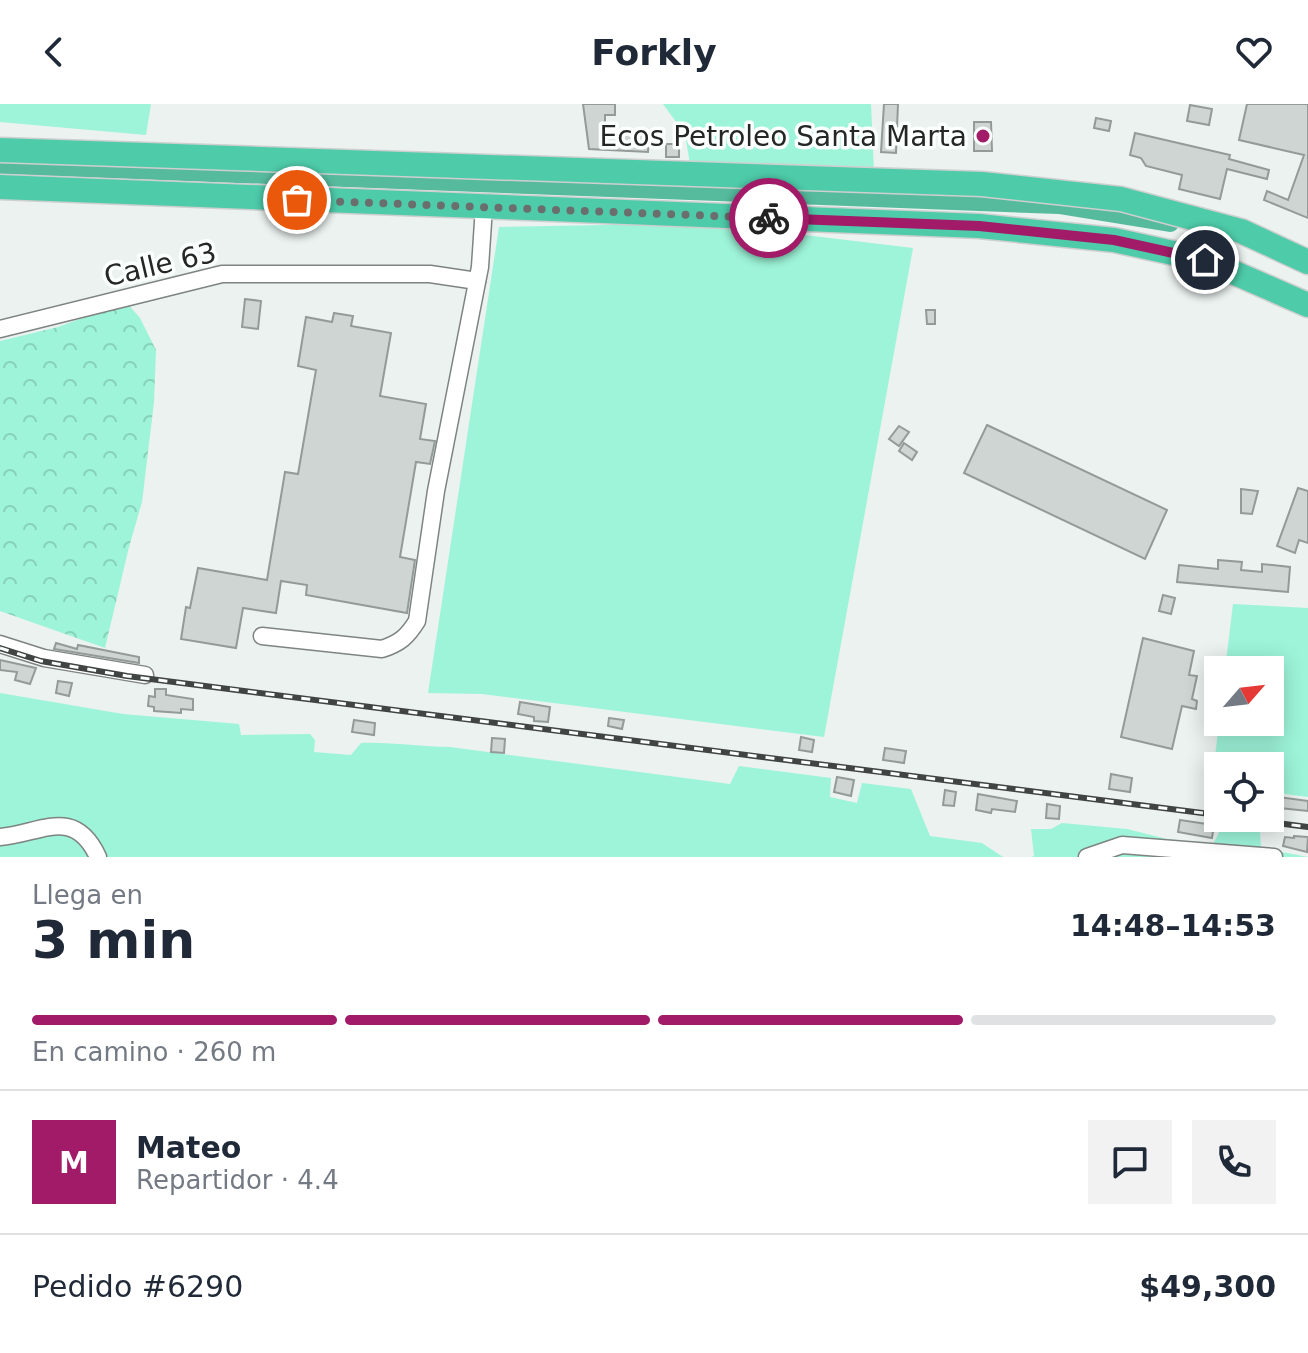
<!DOCTYPE html>
<html lang="es">
<meta charset="utf-8">
<style>
:root{--surface:#fff;--page:#f2f2f3;--text:#1f2937;--muted:#747a83;--line:#e0e1e3;--accent:#a11b68}
body{margin:0;font-family:"DejaVu Sans",sans-serif;background:var(--page);color:var(--text);height:100vh;display:flex;flex-direction:column;font-size:30px;white-space:nowrap}
*{box-sizing:border-box;margin:0}
p{font-size:26px;color:var(--muted)}
.icon{flex:none;width:44px;height:44px;fill:none;stroke:currentColor;stroke-width:2;stroke-linecap:round;stroke-linejoin:round}
.map{position:relative;height:753px;overflow:hidden}
.side{display:flex;flex-direction:column;background:var(--surface);flex:1}
.side>*{flex:none}
.needle{width:52px;rotate:62deg}
.controls{position:absolute;left:1204px;top:552px;display:grid;gap:16px}
.controls a{display:grid;place-items:center;width:80px;height:80px;border-radius:0px;background:var(--surface);box-shadow:0 4px 20px #0003;font-size:40px}
.pin{position:absolute;display:grid;place-items:center;width:68px;height:68px;color:#fff;margin:-34px;border:4px solid #fff;border-radius:50%;box-shadow:0 2px 8px #0007}
.courier{position:absolute;display:grid;place-items:center;width:80px;height:80px;margin:-40px;border:6px solid #a11b68;border-radius:50%;background:#fff;color:#222;box-shadow:0 2px 10px #0007}
.summary em{font-style:normal;font-weight:800}
.summary div{display:flex;flex-direction:column-reverse}
.summary{display:flex;align-items:center;justify-content:space-between;height:136px;padding:0 32px}
h1{font-size:52px;font-weight:800;line-height:60px}
.bar{display:grid;grid-template-columns:repeat(4,1fr);gap:12px 8px;align-content:center;height:96px;padding:0 32px}
.bar i{height:10px;border-radius:6px;background:var(--line)}
.bar .selected{background:var(--accent)}
.bar p{grid-column:span 4}
.line{display:flex;align-items:center;gap:20px;padding:0 32px;border-top:2px solid var(--line)}
.line div{flex:1}
.round{display:grid;place-items:center;flex:none;width:84px;height:84px;border-radius:0px;background:var(--page)}
header{display:flex;justify-content:space-between;align-items:center;height:104px;padding:0 32px;background:var(--surface);font-size:36px;font-weight:800}
.map>svg:first-child{display:block}
</style>
<header><svg class="icon" aria-label="back" viewBox="0 0 24 24"><path d="M15 5l-7 7 7 7"/></svg>Forkly<svg class="icon" aria-label="heart" viewBox="0 0 24 24"><path d="M12 20l-8-8c-3-5 5-10 8-4 3-6 11-1 8 4z"/></svg></header>
<div class="map">
<svg width="1308" height="753" viewBox="0 0 1308 753">
<defs>
<pattern id="forest-crowns" width="20" height="18" patternUnits="userSpaceOnUse" patternTransform="scale(2)"><rect width="20" height="18" fill="#9df4d8"/><path d="M2 6a3 3 0 1 1 6 0M12 15a3 3 0 1 1 6 0" fill="none" stroke="#87d1b9"/></pattern>
</defs>
<rect width="100%" height="100%" fill="#ebf2f0"/>
<g fill="#9df4d8">
<polygon points="0,0 151,0 146,31 0,18"/>
<polygon points="663,0 871,0 874,68 690,60 685,30"/>
<polygon points="663,120 788,129 913,144 824,633 482,590 428,589 499,123"/>
<polygon points="1233,500 1308,504 1308,693 1270,688 1270,662 1218,662 1218,679 1212,679 1219,618 1270,618 1270,566 1225,566"/>
<path d="M0 589 123 610 239 620 241 631 310 630 315 636 314 648 351 651 361 639C392 638 420 643 450 643L730 680 739 662 831 674 830 693 857 699 862 679 911 685 930 732 982 739 1003 753H0Z"/>
<polygon points="1062,719 1127,725 1167,735 1213,740 1223,721 1260,727 1261,744 1308,753 1031,753 1034,752 1031,725 1051,725"/>
</g>
<polygon fill="url(#forest-crowns)" points="126,198 140,214 156,246 154,298 142,398 129,443 105,544 0,507 0,237 58,223"/>
<g fill="none" stroke-linecap="round" stroke-linejoin="round">
<polyline stroke="#56ba9d" stroke-width="20" points="0,60 1059,100 1170,118"/>
</g>
<g fill="#ced5d3" stroke="#939a97" stroke-width="2">
<polygon points="583,0 615,0 615,11 605,11 605,28 649,32 648,48 589,45"/>
<polygon points="884,0 898,0 896,49 881,48"/>
<polygon points="1247,0 1308,0 1308,114 1264,96 1267,87 1288,96 1304,51 1239,36"/>
<polygon points="1190,1 1212,5 1209,21 1187,17"/>
<polygon points="1096,14 1111,17 1109,27 1094,24"/>
<polygon points="974,18 991,18 992,47 974,47"/>
<polygon points="1135,29 1230,51 1229,55 1269,66 1267,75 1227,65 1220,95 1179,85 1182,71 1146,62 1141,54 1130,51"/>
<rect x="666" y="40" width="13" height="13"/>
<polygon points="245,195 261,197 258,225 242,223"/>
<polygon points="926,206 935,206 935,220 927,220"/>
<polygon points="334,209 353,212 351,222 391,229 380,292 426,300 420,335 435,337 430,360 416,358 400,453 415,456 407,509 306,491 307,481 281,477 276,509 243,504 236,544 181,535 186,503 190,504 198,464 267,476 285,368 298,370 316,266 298,262 306,213 332,218"/>
<polygon points="987,321 1167,406 1145,455 964,369"/>
<polygon points="899,322 909,328 899,342 889,335"/>
<polygon points="904,339 917,348 912,356 899,347"/>
<polygon points="1298,384 1308,387 1308,439 1299,436 1295,449 1277,442"/>
<polygon points="1241,385 1258,387 1252,410 1241,409"/>
<polygon points="1218,456 1242,458 1241,466 1262,468 1262,460 1290,463 1288,488 1177,478 1179,461 1218,465"/>
<polygon points="1163,491 1175,494 1171,510 1159,507"/>
<polygon points="1143,534 1194,547 1189,571 1197,572 1192,595 1197,597 1196,605 1182,602 1172,645 1121,633"/>
<polygon points="56,539 77,545 78,541 139,553 139,559 54,545"/>
<polygon points="0,556 36,564 30,580 15,576 17,568 0,566"/>
<polygon points="58,577 72,579 69,592 56,589"/>
<polygon points="155,585 166,585 166,591 193,595 193,606 181,605 181,609 154,607 154,603 148,602 149,592 155,593"/>
<polygon points="520,598 550,603 548,618 534,617 534,613 518,610"/>
<polygon points="609,614 624,616 622,625 608,622"/>
<polygon points="354,616 375,619 374,631 352,628"/>
<polygon points="801,633 814,636 812,648 799,646"/>
<polygon points="492,634 505,635 504,649 491,648"/>
<polygon points="885,644 906,647 904,659 883,656"/>
<polygon points="1111,670 1132,674 1130,688 1109,685"/>
<polygon points="837,673 854,676 851,692 834,688"/>
<polygon points="945,686 956,688 954,702 943,701"/>
<polygon points="978,690 1017,697 1015,708 992,705 991,709 976,706"/>
<polygon points="1271,692 1308,697 1308,707 1270,703"/>
<polygon points="1047,700 1060,702 1059,715 1046,714"/>
<polygon points="1180,716 1214,721 1212,734 1178,728"/>
<polygon points="1294,732 1308,733 1307,748 1283,742 1285,733 1294,734"/>
</g>
<g fill="none" stroke-linecap="round" stroke-linejoin="round">
<defs>
<g id="minor">
<polyline points="0,225 222,170 430,170 477,177"/>
<path d="M262 532 382 545C400 539 407 533 417 517L436 387 480 163 484 103"/>
<polyline points="0,540 44,554 145,571"/>
<path d="M0 733C40 730 74 701 98 753"/>
<polyline points="1087,753 1122,741 1274,753"/>
</g>
<g id="highway">
<polyline points="0,46 982,80 1121,95 1241,127 1308,158"/>
<polyline points="0,83 979,122 1114,136 1205,156 1308,201"/>
</g>
</defs>
<use href="#minor" stroke="#7e8482" stroke-width="19"/>
<use href="#highway" stroke="#cfcfcf" stroke-width="27"/>
<use href="#minor" stroke="#fff" stroke-width="16"/>
<use href="#highway" stroke="#4eccaa" stroke-width="24"/>
<defs>
<g id="rail">
<polyline points="0,544 41,557 127,572 1218,711"/>
<polyline points="1238,714 1308,723"/>
</g>
</defs>
<use href="#rail" stroke="#404443" stroke-width="6"/>
<use href="#rail" stroke="#fbfffd" stroke-width="3" stroke-dasharray="9" stroke-linecap="butt"/>
</g>
<g fill="none" stroke-linecap="round" stroke-linejoin="round">
<polyline stroke="#6a6e6d" stroke-width="8" stroke-dasharray="0 14.4" points="297,96 769,114"/>
<polyline stroke="#a11b68" stroke-width="10" points="769,114 979,122 1114,136 1205,156"/>
</g>
<circle fill="#a11b68" stroke="#fbfffd" stroke-width="3" cx="983" cy="32" r="8"/>
<g text-anchor="middle" stroke-width="7" stroke-linejoin="round" paint-order="stroke">
<g font-size="28" fill="#242726" stroke="#fbfffd" text-anchor="end">
<text x="967" y="42">Ecos Petroleo Santa Marta</text>
</g>
<g font-size="28" fill="#242726" stroke="#fbfffd">
<text transform="translate(160 160) rotate(-13)" y="10">Calle 63</text>
</g>
</g>
</svg>
<div class="controls">
<a><svg class="needle" viewBox="-14 -14 28 28"><path d="M0-13l5 13h-10z" fill="#e53935"/><path d="M0 13l5-13h-10z" fill="#747a83"/></svg></a>
<a><svg class="icon" aria-label="locate" viewBox="0 0 24 24"><circle cx="12" cy="12" r="6"/><path d="M12 2v4M12 18v4M2 12h4M18 12h4"/></svg></a>
</div>
<div class="pin" style="left:297px;top:96px;background:#ea580c"><svg class="icon" aria-label="bag" viewBox="0 0 24 24"><path d="M5 8h14l-1 12H6zM9 8a3 3 0 0 1 6 0"/></svg></div>
<div class="pin" style="left:1205px;top:156px;background:#1f2937"><svg class="icon" aria-label="home" viewBox="0 0 24 24"><path d="M3 11l9-7 9 7M6 9v11h12V9"/></svg></div>
<div class="courier" style="left:769px;top:114px"><svg class="icon" aria-label="bike" viewBox="0 0 24 24"><circle cx="6" cy="16" r="4"/><circle cx="18" cy="16" r="4"/><path d="M6 16l4-8h5l3 8M10 8l3 8H6M13 5h3"/></svg></div>
</div>
<section class="side">
<div class="summary"><div><h1>3 min</h1><p>Llega en</p></div><em>14:48–14:53</em></div>
<div class="bar"><i class="selected"></i><i class="selected"></i><i class="selected"></i><i></i><p>En camino · 260 m</p></div>
<div class="line" style="height:144px"><b class="round" style="background:var(--accent);color:#fff">M</b><div><b>Mateo</b><p>Repartidor · 4.4</p></div><a class="round"><svg class="icon" aria-label="chat" viewBox="0 0 24 24"><path d="M4 5h16v11H9l-5 4z"/></svg></a><a class="round"><svg class="icon" aria-label="phone" viewBox="0 0 24 24"><path d="M5 4h4l2 5-3 2q2 4 5 5l2-3 5 2v4C11 20 4 13 5 4z"/></svg></a></div>
<div class="line" style="height:104px"><div>Pedido #6290</div><b>$49,300</b></div>
</section>
